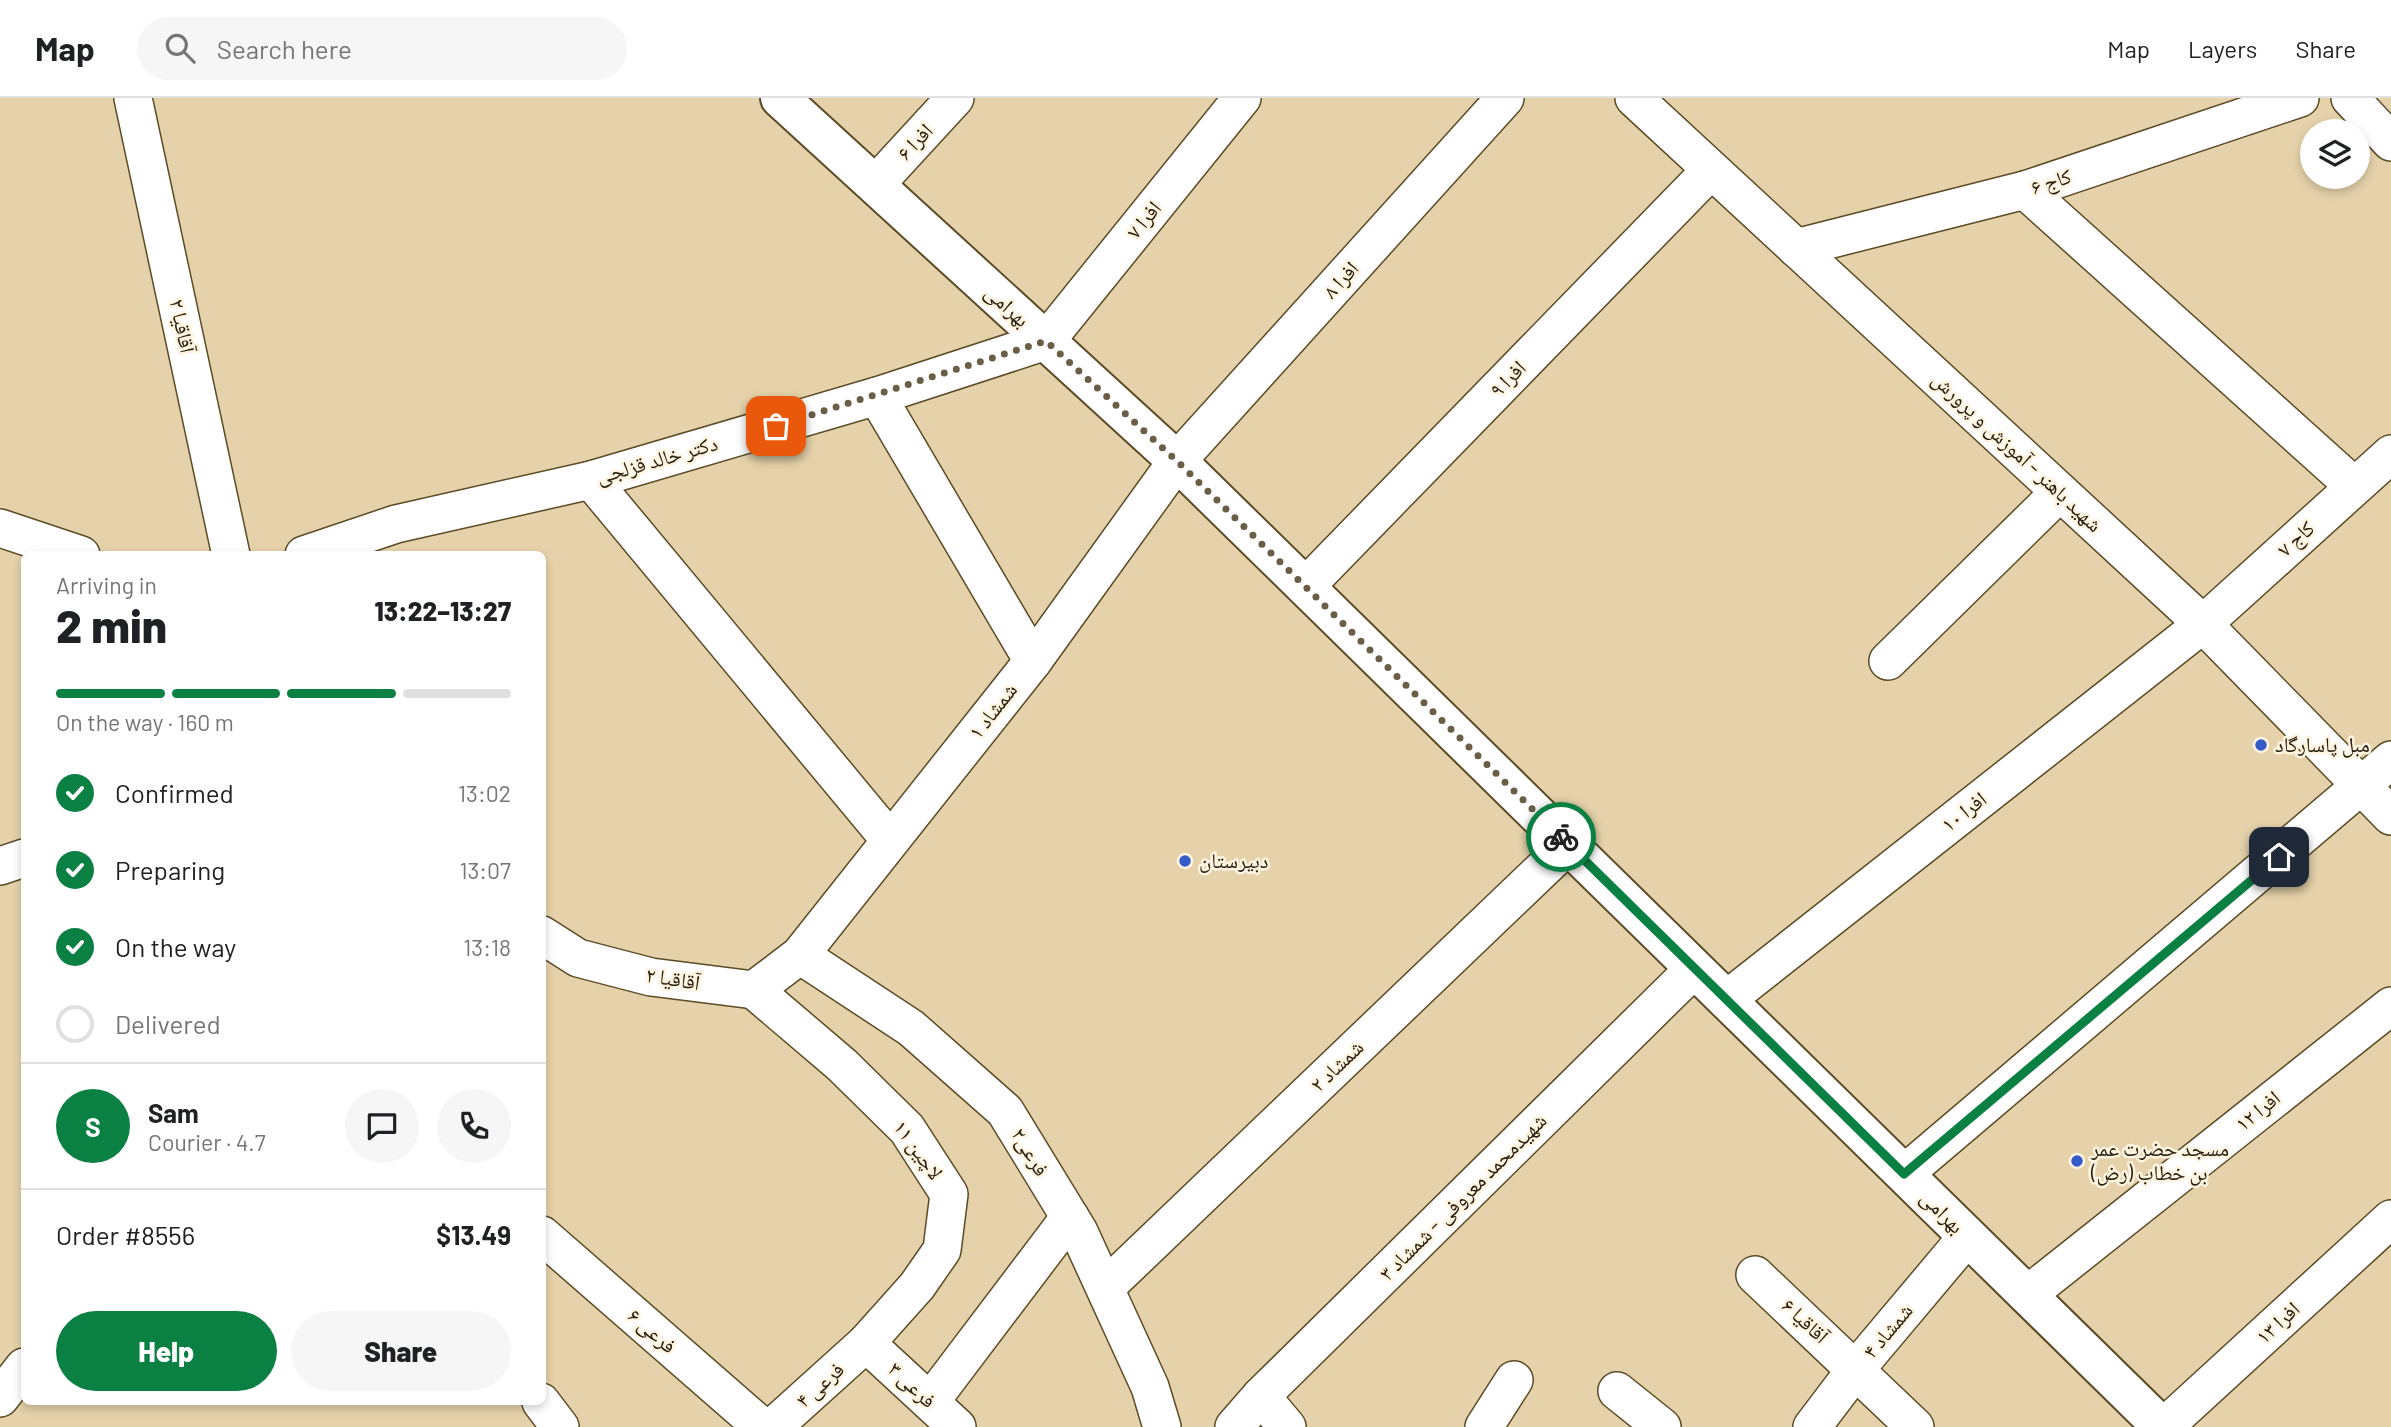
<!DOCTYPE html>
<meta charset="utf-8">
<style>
:root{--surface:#fff;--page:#f6f6f6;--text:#202124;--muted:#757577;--line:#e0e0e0;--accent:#0b8043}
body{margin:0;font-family:Barlow,"Noto Naskh Arabic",sans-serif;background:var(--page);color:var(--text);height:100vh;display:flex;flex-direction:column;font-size:26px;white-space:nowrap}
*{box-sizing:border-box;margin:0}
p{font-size:23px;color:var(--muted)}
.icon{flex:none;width:38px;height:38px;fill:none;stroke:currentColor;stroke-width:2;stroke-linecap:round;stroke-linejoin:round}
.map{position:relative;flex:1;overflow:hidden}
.drawer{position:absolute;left:21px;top:453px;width:525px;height:854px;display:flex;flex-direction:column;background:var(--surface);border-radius:10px;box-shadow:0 4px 10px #0003}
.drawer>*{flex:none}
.fabs{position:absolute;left:2300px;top:21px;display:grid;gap:14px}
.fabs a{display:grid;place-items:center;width:70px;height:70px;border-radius:50%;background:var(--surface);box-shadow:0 4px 10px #0003;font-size:35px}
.pin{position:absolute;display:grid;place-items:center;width:60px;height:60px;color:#fff;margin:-30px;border-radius:14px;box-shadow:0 4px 10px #0006}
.courier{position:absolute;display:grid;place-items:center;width:70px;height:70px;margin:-35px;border:5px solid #0b8043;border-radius:50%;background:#fff;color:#222;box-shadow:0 2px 9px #0007}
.head em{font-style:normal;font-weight:800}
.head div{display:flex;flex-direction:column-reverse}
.head{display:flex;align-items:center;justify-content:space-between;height:119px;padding:0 35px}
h1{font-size:46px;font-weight:800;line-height:52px}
.bar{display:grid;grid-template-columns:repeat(4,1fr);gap:10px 7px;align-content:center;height:84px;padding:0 35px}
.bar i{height:9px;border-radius:5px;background:var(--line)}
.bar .active{background:var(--accent)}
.bar p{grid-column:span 4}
.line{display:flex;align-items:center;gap:18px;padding:0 35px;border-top:2px solid var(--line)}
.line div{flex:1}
.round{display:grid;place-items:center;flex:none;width:74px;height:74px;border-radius:37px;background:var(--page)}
ol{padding:0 35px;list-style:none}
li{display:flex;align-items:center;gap:21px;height:77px}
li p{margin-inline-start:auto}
li .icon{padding:7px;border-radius:50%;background:var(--accent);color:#fff;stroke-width:4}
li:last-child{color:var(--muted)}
li i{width:38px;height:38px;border:4px solid var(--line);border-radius:50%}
.cta{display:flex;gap:14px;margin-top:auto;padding:14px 35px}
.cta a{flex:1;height:80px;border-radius:42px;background:var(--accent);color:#fff;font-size:28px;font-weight:800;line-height:80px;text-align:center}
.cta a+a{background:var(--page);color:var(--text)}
header{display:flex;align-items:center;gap:42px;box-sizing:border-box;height:98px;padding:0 35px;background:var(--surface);border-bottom:2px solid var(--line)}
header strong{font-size:33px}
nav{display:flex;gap:38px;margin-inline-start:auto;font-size:24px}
.search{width:490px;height:63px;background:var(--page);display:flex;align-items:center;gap:18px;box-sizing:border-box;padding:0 24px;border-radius:38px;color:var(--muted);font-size:26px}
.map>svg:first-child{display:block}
</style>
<header>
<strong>Map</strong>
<div class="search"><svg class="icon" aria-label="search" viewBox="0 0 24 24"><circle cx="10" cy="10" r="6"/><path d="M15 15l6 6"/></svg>Search here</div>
<nav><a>Map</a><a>Layers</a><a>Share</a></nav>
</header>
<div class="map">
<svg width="2391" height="1329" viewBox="0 0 2391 1329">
<rect width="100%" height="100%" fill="#e5d2aa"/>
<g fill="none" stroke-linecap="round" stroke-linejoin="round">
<defs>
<g id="minor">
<polyline points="133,0 231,457"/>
<polyline points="1634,0 2203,526 2391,718"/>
<polyline points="2350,0 2391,44"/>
<polyline points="875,87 955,0"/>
<polyline points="2025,92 2354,388"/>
<polyline points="1796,150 2025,92 2300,0"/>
<polyline points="877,298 1033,563"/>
<polyline points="591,382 890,742"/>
<polyline points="0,430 81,457"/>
<polyline points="304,457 396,426 591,382 877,298 1046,243 1242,0"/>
<polyline points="1305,489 1711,72"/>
<polyline points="1888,563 2060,394"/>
<polyline points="0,768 24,760"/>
<polyline points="542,837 578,860 651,879 754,892 800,857 1033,563 1177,363 1505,0"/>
<polyline points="800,857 911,930 1005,1013 1079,1134 1150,1289 1162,1329"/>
<polyline points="754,892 842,967 907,1031 949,1096 942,1152 917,1188 866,1245 773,1329"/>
<polyline points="1726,902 2203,526 2391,356"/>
<polyline points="1904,1076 2391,662"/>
<polyline points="542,1137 762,1329"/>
<polyline points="1755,1177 1915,1329"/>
<polyline points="1106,1189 1568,747"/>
<polyline points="2027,1197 2391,908"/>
<polyline points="866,1245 957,1329"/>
<polyline points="1617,1293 1662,1329"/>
<polyline points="1261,1298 1287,1329"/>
<polyline points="0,1300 24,1269"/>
<polyline points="541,1304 560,1329"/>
<polyline points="930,1304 1070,1119"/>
<polyline points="1234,1329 1261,1298 1694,871"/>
<polyline points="1484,1329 1514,1282"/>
<polyline points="1812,1329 1856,1271 1967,1139"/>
<polyline points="2164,1329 2391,1121"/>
</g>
<polyline id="tertiary" points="780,0 1177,363 2162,1329"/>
</defs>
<use href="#minor" stroke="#5b4b26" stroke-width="40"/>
<use href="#tertiary" stroke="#5b4b26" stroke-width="42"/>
<use href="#minor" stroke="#fff" stroke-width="37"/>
<use href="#tertiary" stroke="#fff" stroke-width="38"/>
</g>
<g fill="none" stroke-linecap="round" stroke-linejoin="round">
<polyline stroke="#6a5e47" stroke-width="7" stroke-dasharray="0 12.6" points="776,328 1046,243 1177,363 1561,739"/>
<polyline stroke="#0b8043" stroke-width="9" points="1561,739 1904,1076 2279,759"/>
</g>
<g fill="#355bcb" stroke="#fef4e0" stroke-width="2.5">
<circle cx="2261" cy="647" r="7"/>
<circle cx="1185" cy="763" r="7"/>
<circle cx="2077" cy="1063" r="7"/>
</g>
<g text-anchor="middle" stroke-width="5" stroke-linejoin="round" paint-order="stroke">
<g font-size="21" fill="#282011" stroke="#fef4e0">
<text transform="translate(915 44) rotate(-47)" y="7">افرا ۶</text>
<text transform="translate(2051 84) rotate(-18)" y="7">کاج ۶</text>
<text transform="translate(1144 122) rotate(-51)" y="7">افرا ۷</text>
<text transform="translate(1341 182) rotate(-48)" y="7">افرا ۸</text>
<text transform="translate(1007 208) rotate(42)" y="7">بهرامی</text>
<text transform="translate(182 228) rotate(78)" y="7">آقاقیا ۲</text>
<text transform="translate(1508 281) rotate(-46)" y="7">افرا ۹</text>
<text transform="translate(2017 354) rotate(43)" y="7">شهید باهنر - آموزش و پرورش</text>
<text transform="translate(657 362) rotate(-16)" y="7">دکتر خالد قزلجی</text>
<text transform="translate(2296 441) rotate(-42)" y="7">کاج ۷</text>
<text transform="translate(993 613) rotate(-52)" y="7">شمشاد ۱</text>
<text transform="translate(1964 714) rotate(-38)" y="7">افرا ۱۰</text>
<text transform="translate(673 881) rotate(9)" y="7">آقاقیا ۲</text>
<text transform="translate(1337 968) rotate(-44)" y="7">شمشاد ۲</text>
<text transform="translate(2258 1013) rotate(-39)" y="7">افرا ۱۲</text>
<text transform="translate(918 1052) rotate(54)" y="7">لاچین ۱۱</text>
<text transform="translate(1030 1054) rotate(59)" y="7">فرعی۲</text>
<text transform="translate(1463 1099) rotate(-45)" y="7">شهیدمحمد معروفی - شمشاد ۳</text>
<text transform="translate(1942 1114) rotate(45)" y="7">بهرامی</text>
<text transform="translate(1805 1223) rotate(43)" y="7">آقاقیا ۶</text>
<text transform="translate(2278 1225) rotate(-43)" y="7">افرا ۱۳</text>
<text transform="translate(652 1233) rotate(41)" y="7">فرعی ۶</text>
<text transform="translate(1888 1233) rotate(-50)" y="7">شمشاد ۴</text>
<text transform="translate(820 1287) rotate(-42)" y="7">فرعی ۴</text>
<text transform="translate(912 1287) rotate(43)" y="7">فرعی ۳</text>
</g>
<g font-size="21" fill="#282011" stroke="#fef4e0" text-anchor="start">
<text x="2275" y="654">مبل پاسارگاد</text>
<text x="1199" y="770">دبیرستان</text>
<text x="2091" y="1058">مسجد حضرت عمر<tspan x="2091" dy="24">بن خطاب (رض)</tspan></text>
</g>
</g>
</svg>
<div class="fabs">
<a><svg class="icon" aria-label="layers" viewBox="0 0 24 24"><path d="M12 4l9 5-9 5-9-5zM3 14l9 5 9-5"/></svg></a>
</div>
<div class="pin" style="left:776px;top:328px;background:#ea580c"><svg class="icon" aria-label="bag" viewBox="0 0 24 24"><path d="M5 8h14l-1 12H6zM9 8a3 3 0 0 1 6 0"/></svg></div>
<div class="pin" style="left:2279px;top:759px;background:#1f2937"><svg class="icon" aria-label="home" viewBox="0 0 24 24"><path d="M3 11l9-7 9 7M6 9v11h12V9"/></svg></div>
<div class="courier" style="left:1561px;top:739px"><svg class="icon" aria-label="bike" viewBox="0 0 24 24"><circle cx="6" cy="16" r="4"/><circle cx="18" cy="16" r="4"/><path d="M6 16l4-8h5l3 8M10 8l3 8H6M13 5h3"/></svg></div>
<section class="drawer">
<div class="head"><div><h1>2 min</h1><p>Arriving in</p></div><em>13:22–13:27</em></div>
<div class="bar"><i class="active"></i><i class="active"></i><i class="active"></i><i></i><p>On the way · 160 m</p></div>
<ol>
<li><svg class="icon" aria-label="check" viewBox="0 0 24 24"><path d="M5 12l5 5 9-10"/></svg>Confirmed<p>13:02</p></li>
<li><svg class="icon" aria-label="check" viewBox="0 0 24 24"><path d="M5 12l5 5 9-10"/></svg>Preparing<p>13:07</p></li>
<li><svg class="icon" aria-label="check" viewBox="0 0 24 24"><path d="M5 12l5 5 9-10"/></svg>On the way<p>13:18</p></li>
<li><i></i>Delivered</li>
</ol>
<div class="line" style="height:126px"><b class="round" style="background:var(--accent);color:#fff">S</b><div><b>Sam</b><p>Courier · 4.7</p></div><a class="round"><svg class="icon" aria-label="chat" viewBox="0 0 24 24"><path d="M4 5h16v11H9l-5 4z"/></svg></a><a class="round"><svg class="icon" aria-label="phone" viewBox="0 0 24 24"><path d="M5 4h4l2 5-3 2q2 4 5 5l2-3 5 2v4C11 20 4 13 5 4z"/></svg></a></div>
<div class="line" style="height:91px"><div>Order #8556</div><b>$13.49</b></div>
<div class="cta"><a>Help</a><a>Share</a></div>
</section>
</div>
